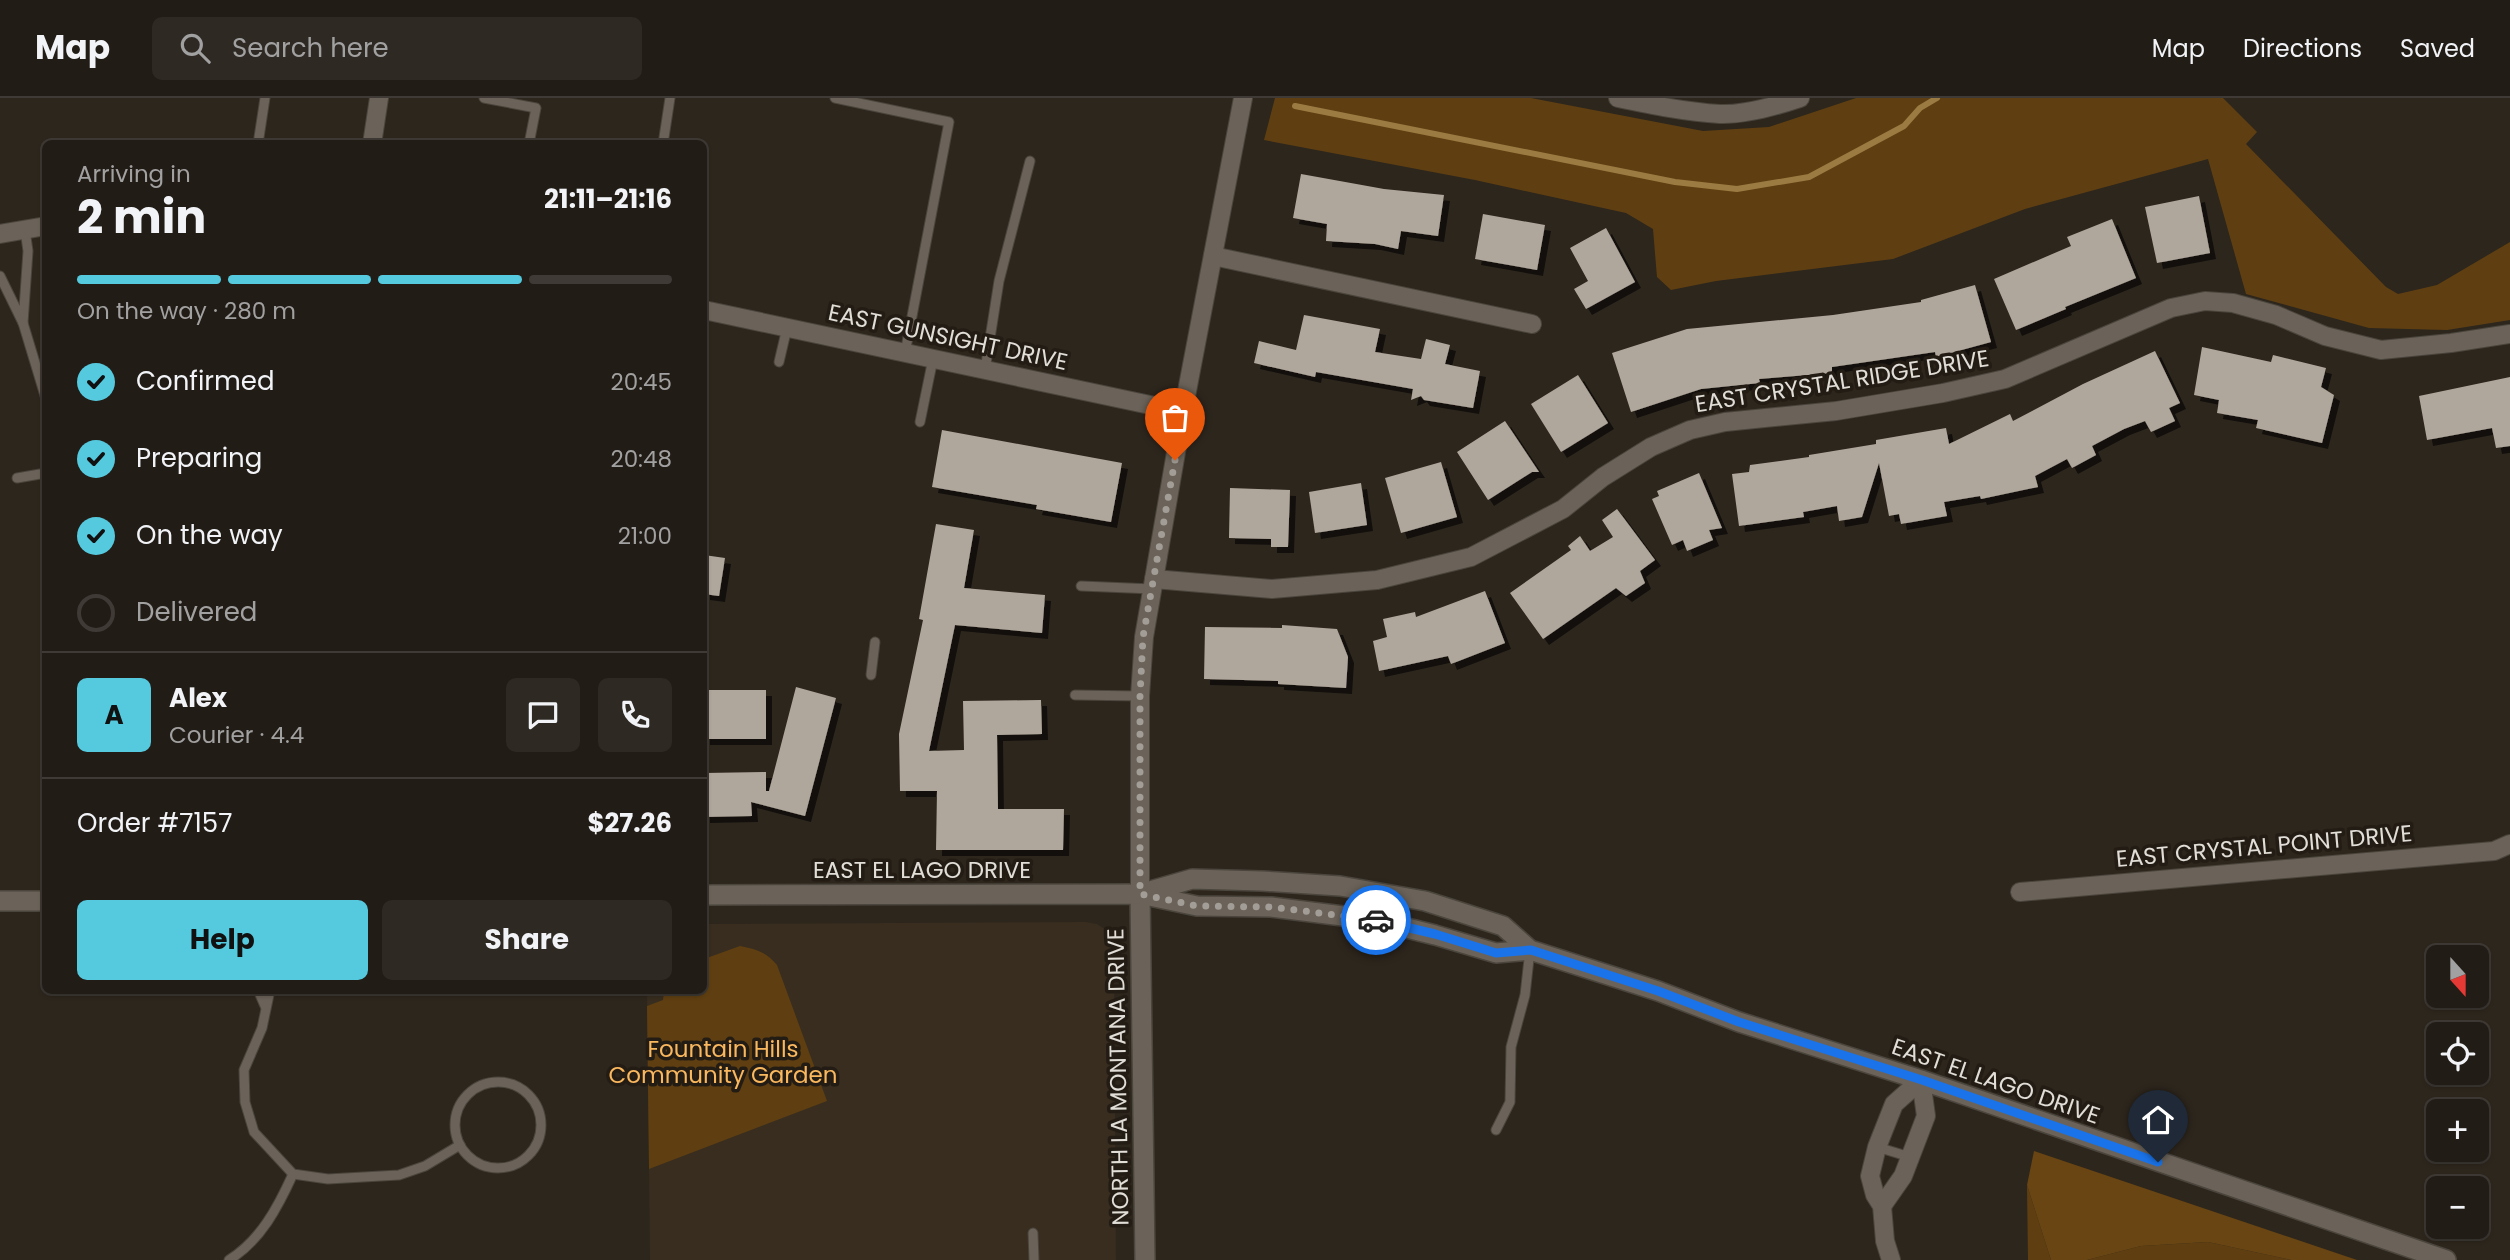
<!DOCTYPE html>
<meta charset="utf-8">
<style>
:root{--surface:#221c16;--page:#2e2923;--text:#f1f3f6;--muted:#a2a1a1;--line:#3f3a35;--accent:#55cadf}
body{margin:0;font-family:Poppins,sans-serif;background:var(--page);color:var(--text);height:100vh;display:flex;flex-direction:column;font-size:26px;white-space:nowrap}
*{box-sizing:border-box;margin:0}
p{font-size:23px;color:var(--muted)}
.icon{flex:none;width:38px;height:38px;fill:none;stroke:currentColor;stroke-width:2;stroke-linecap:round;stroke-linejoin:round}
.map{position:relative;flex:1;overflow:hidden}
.sheet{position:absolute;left:42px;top:42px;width:665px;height:854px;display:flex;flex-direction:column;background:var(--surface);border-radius:10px;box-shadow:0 2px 5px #0004,0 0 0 2px var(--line)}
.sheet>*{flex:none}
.needle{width:46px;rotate:159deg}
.buttons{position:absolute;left:2426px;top:847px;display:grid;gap:14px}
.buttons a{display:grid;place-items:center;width:63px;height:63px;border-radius:10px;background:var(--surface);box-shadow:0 2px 5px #0004,0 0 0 2px var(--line);font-size:35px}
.pin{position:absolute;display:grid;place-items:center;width:60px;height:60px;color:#fff;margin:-72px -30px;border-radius:50% 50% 50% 0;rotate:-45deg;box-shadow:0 0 7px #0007}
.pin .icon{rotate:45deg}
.courier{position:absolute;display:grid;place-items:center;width:70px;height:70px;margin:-35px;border:5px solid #1a73e8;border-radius:50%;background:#fff;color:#222;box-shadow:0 2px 9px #0007}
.head em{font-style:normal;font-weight:700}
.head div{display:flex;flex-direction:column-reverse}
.head{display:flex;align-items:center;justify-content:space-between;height:119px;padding:0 35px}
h1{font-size:46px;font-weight:700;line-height:52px}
.bar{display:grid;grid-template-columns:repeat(4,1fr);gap:10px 7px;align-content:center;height:84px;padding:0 35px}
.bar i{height:9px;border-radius:5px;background:var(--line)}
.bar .current{background:var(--accent)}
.bar p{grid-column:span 4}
.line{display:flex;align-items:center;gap:18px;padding:0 35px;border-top:2px solid var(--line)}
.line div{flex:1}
.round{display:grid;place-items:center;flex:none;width:74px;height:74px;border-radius:10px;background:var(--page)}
ol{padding:0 35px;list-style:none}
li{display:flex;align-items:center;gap:21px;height:77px}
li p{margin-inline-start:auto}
li .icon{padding:7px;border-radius:50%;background:var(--accent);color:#111;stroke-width:4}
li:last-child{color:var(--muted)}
li i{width:38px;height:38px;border:4px solid var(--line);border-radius:50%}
.primary-button{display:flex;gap:14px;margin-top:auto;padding:14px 35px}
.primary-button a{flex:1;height:80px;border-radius:10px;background:var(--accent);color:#111;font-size:28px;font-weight:700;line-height:80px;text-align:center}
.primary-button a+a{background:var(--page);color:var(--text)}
header{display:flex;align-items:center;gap:42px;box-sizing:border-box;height:98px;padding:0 35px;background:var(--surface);border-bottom:2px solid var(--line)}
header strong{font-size:33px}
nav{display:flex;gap:38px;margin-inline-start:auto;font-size:24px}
.search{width:490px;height:63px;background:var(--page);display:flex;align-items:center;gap:18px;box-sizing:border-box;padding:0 24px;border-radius:10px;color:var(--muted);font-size:26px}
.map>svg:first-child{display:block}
</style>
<header>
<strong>Map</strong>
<div class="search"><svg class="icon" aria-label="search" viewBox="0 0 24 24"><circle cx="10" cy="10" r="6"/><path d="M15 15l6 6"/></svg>Search here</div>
<nav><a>Map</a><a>Directions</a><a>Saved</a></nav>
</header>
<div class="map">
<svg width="2510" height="1162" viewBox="0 0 2510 1162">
<defs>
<filter id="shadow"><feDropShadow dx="6" dy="6" stdDeviation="0" flood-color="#0009"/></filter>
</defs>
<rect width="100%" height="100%" fill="#2d261d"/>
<polygon fill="#382d1f" points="1086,824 1097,826 1105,831 1112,839 1114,851 1116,1162 650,1162 647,893 704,892 704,826"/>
<g fill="#5f3f11">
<polygon points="1275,0 1531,0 1703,33 1769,29 1856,0 2223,0 2257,34 2246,46 2386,189 2398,196 2437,187 2510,144 2510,222 2447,232 2369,230 2246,196 2208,61 2025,111 1893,161 1716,183 1671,192 1657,179 1653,131 1626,115 1475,82 1264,42"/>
<path d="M740 848C756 851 766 854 777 867L827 1003 649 1071 647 908 663 902 664 893 704 892V861Z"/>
<polygon points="2027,1087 2051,1162 2028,1162"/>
<polygon points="2208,1144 2291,1162 2087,1162 2141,1148"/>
</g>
<polygon fill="#684512" points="2034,1053 2357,1162 2291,1162 2208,1144 2141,1148 2087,1162 2051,1162 2027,1087"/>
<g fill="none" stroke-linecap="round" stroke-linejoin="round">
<polyline stroke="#9c7b42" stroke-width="6" points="1295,8 1675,84 1737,91 1809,79 1904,28 1920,10 1937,0"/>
</g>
<g fill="#b0a79c" filter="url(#shadow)">
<polygon points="1301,76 1384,91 1444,97 1438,138 1401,133 1398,151 1375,146 1326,143 1327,126 1293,120"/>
<polygon points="2199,98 2210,155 2157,165 2145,109"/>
<polygon points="1483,116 1545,127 1537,172 1475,161"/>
<polygon points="2112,121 2136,180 2065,209 2066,211 2016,232 1994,181 2071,148 2067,139"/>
<polygon points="1606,130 1635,184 1586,211 1574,191 1588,183 1570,150"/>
<polygon points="1975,187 1991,244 1936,259 1935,254 1832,269 1832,275 1759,281 1760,285 1701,291 1631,314 1612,255 1687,231 1833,217 1921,204 1921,202"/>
<polygon points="1304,217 1380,231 1375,254 1421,261 1426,241 1450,247 1445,266 1480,273 1473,310 1424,302 1421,298 1411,302 1413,291 1316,274 1315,279 1254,265 1259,243 1296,252"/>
<polygon points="2202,249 2271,264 2273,257 2326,270 2321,289 2334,297 2322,345 2256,330 2258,322 2217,315 2219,302 2194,297"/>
<polygon points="2155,253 2180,305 2169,310 2175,323 2151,334 2145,323 2124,331 2092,348 2096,357 2072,370 2067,361 2035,378 2038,389 1981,401 1980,398 1944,404 1947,418 1901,426 1899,416 1889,418 1879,365 1862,419 1839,423 1837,408 1803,414 1804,419 1739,428 1732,376 1749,374 1750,367 1809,359 1809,357 1876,346 1876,342 1946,330 1949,346 2010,316 2013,323 2083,286"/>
<polygon points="1578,277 1608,325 1561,354 1531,306"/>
<polygon points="2510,279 2510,348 2496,350 2492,330 2427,342 2419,298"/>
<polygon points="1505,323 1539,374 1532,374 1488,402 1457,354"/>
<polygon points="942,332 1122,365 1111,424 1036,411 1037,407 932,389"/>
<polygon points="1441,364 1457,419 1401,435 1385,380"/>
<polygon points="1699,375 1722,430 1709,432 1713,442 1687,453 1683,442 1672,447 1652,401 1659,398 1657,393"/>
<polygon points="1361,385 1367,427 1315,435 1309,394"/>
<polygon points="1230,390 1290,392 1288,449 1271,449 1271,441 1229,440"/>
<polygon points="1617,411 1655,462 1640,473 1645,485 1626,498 1616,490 1543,541 1510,495 1571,452 1568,448 1580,438 1590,453 1613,439 1602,422"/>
<polygon points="936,426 974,432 964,490 1045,497 1042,535 955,527 929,653 964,652 963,603 1041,602 1042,636 997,637 998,711 1064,711 1063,752 936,752 937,693 900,693 899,636 923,522 919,521"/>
<polygon points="704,457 725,460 719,498 704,496"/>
<polygon points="1485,493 1505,545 1451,566 1448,558 1379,573 1373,543 1387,539 1383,521 1415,514 1416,519"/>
<polygon points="1282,527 1337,531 1348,559 1346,590 1278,586 1278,583 1204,581 1205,529 1282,530"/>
<polygon points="796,589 836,600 805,718 751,704 752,718 704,719 704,675 766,674 766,693 769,693"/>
<rect x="704" y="592" width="62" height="49"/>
</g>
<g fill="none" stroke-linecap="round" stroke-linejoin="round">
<defs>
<g id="service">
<polyline points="484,0 536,10 529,46"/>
<polyline points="835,0 949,24 905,255"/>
<polyline points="258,46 265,0"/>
<polyline points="663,46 670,0"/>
<polyline points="0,178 23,225 28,153 25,132"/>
<polyline points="23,225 46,301"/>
<polyline points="779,264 787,230"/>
<polyline points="985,272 999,183 1030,63"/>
<polyline points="920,324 933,261"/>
<polyline points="17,380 46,375"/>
<polyline points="1081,488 1153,491"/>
<polyline points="871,577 875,544"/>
<polyline points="1075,597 1140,598"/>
<polyline points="258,892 265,908"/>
<polyline points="270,892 262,930 244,972 245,1004 254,1034 293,1076 328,1081 399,1077 425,1068 460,1047"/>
<circle cx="498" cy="1027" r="43"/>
<polyline points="1496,1032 1510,1004 1511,949 1525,897 1530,852"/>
<polyline points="1877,1049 1910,1059"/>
<polyline points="1033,1135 1034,1162"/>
<path d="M229 1162C261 1142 278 1109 293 1076"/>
</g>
<g id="minor">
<path d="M1618 0C1652 7 1686 14 1720 16 1746 17 1776 8 1800 0"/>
<polyline points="372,46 379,0"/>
<polyline points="0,136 46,128"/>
<polyline points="1213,158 1532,226"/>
<polyline points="704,212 1183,314"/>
<polyline points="1154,481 1272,491 1377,482 1471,459 1563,411 1603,379 1651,349 1690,332 1725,324 1836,313 1943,295 2005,281 2171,210 2205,203 2233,205 2276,217 2325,238 2381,252 2451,245 2510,236"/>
<polyline points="2020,794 2494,753 2510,746"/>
<polyline points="1140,796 1140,598 1144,539 1183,314 1243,0"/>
<polyline points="1882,1108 1903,1078 1926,1018 1921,982"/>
<polyline points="1891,1162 1885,1143 1882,1108 1875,1097 1870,1078 1877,1049 1894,1006 1921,982"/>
</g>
<g id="tertiary">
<polyline points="1140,796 1192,781 1262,783 1340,788 1425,803 1503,828 1530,852 1658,893 1739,924 1921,982 2446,1162"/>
<polyline points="1140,796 1145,1162"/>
<polyline points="704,797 1140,796 1197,808 1271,809 1375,822 1435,837 1496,855 1530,852"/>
<polyline points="0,803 46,803"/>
</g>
</defs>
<use href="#service" stroke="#4a453d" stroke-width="11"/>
<use href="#minor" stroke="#4a453d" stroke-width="20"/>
<use href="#tertiary" stroke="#4a453d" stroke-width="22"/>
<use href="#service" stroke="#6b6359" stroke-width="9"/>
<use href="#minor" stroke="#6b6359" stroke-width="18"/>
<use href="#tertiary" stroke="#6b6359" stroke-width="19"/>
</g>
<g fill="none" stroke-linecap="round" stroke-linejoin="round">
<polyline stroke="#a29d96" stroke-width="7" stroke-dasharray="0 12.6" points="1175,362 1143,539 1140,598 1140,796 1197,808 1271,809 1376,822"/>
<polyline stroke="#1a73e8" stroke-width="9" points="1376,822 1435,836 1496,855 1531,852 1658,893 1739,924 1922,982 2158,1064"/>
</g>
<g text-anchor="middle" stroke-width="7" stroke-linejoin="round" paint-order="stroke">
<g font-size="23" fill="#e1ddd7" stroke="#231c14">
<text transform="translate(948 239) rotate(12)" y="8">EAST GUNSIGHT DRIVE</text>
<text transform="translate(1842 283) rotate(-9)" y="8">EAST CRYSTAL RIDGE DRIVE</text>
<text transform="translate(2264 748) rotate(-5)" y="8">EAST CRYSTAL POINT DRIVE</text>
<text x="922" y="780">EAST EL LAGO DRIVE</text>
<text transform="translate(1118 979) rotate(-91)" y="8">NORTH LA MONTANA DRIVE</text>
<text transform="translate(1996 983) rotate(19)" y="8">EAST EL LAGO DRIVE</text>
</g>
<g font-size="23" fill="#f9b75e" stroke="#231c14">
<text x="723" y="959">Fountain Hills<tspan x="723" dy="26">Community Garden</tspan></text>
</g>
</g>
</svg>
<div class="buttons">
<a><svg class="needle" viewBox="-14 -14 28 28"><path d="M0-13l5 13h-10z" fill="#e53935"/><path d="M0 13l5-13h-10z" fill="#a2a1a1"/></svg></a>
<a><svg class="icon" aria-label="locate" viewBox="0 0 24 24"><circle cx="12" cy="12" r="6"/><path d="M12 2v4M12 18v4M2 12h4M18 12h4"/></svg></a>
<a>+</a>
<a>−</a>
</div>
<div class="pin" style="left:1175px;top:362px;background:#ea580c"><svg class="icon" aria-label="bag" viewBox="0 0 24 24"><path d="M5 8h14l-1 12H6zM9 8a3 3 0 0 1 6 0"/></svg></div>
<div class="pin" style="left:2158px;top:1064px;background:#1f2937"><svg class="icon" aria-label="home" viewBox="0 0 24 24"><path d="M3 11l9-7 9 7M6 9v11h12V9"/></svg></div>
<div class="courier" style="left:1376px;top:822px"><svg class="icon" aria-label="car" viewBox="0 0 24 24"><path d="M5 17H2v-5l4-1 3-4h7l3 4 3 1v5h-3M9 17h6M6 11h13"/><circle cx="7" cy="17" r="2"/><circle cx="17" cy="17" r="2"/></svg></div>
<section class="sheet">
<div class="head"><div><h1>2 min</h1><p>Arriving in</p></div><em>21:11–21:16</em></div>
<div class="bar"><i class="current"></i><i class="current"></i><i class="current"></i><i></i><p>On the way · 280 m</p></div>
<ol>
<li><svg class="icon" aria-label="check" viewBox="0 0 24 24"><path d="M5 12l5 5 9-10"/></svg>Confirmed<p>20:45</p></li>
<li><svg class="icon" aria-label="check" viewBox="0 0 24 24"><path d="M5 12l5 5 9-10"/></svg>Preparing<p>20:48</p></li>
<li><svg class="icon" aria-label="check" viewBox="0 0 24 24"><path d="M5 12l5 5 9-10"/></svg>On the way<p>21:00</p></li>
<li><i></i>Delivered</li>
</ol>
<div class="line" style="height:126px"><b class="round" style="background:var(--accent);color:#111">A</b><div><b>Alex</b><p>Courier · 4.4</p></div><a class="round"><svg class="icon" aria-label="chat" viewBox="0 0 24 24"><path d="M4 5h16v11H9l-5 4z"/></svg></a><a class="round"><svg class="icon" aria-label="phone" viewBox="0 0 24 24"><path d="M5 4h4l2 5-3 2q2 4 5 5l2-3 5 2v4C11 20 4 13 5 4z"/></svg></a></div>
<div class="line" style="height:91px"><div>Order #7157</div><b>$27.26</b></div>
<div class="primary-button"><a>Help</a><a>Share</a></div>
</section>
</div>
